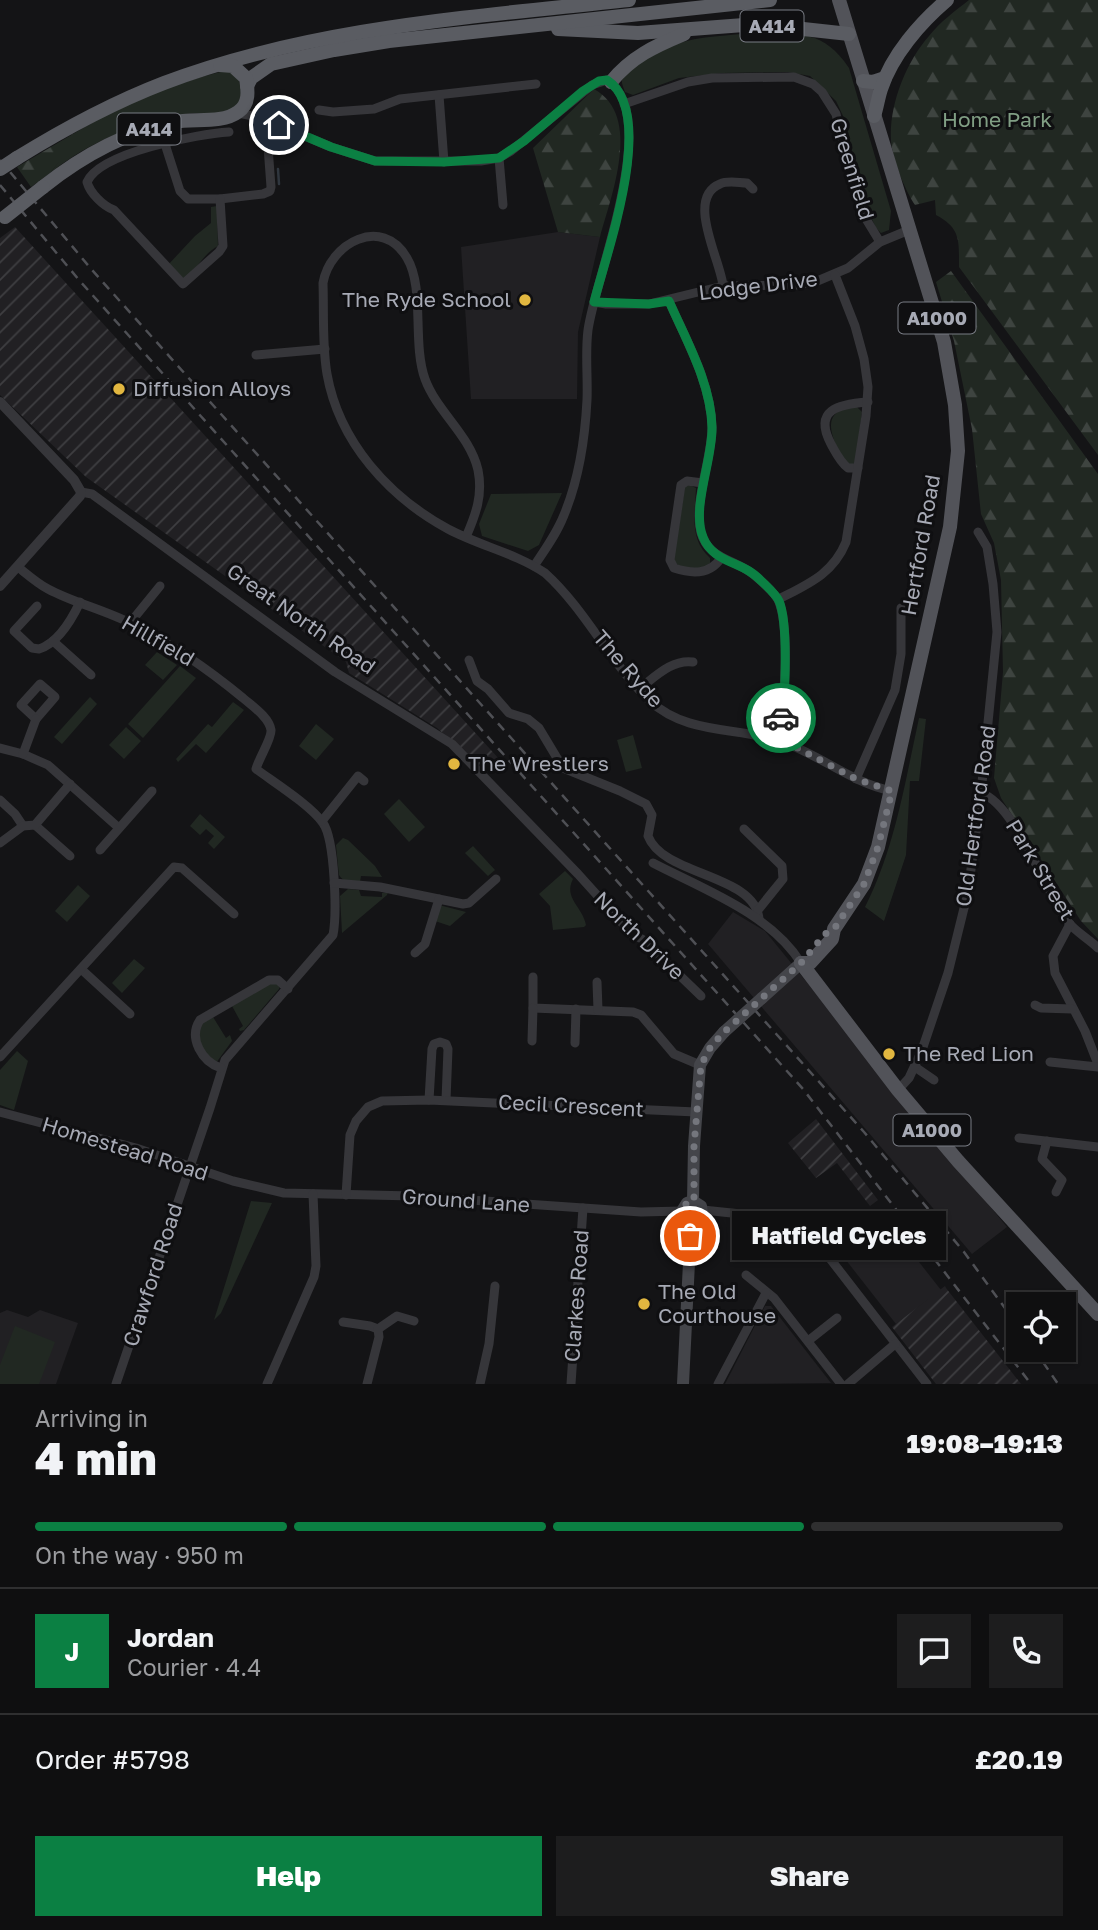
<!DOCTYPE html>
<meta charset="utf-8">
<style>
:root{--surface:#0f0f10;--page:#1d1d1e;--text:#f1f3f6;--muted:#9b9c9f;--line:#2f2f30;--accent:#0b8043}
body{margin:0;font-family:"Golos Text",sans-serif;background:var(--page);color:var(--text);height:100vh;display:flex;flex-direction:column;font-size:26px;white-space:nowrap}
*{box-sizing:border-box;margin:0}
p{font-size:23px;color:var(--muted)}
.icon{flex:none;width:38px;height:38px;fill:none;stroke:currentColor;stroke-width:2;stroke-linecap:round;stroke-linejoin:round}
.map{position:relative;height:1384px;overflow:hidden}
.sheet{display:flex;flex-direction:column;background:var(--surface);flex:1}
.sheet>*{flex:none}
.controls{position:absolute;left:1006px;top:1292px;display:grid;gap:14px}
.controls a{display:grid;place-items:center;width:70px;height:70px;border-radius:0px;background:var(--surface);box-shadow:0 2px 5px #0004,0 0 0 2px var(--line);font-size:35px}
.pin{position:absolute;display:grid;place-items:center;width:60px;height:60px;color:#fff;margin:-30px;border:4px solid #fff;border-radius:50%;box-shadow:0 2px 7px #0007}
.courier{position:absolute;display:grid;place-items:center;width:70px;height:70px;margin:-35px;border:5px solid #0b8043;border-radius:50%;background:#fff;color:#222;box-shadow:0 2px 9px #0007}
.bubble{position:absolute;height:49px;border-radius:0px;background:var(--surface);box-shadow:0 2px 5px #0004,0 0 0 2px var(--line);font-size:23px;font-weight:800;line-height:49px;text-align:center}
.overview em{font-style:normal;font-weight:800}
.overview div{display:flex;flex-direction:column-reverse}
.overview{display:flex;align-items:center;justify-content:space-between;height:119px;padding:0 35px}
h1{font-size:46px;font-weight:800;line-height:52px}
.bar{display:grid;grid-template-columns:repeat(4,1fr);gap:10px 7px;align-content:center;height:84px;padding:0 35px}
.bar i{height:9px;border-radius:5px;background:var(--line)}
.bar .active{background:var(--accent)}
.bar p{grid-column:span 4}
.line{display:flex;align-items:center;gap:18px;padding:0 35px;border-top:2px solid var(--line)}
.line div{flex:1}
.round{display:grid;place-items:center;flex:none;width:74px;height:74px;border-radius:0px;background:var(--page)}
.primary-button{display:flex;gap:14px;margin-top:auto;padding:14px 35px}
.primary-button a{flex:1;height:80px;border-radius:0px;background:var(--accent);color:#fff;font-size:28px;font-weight:800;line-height:80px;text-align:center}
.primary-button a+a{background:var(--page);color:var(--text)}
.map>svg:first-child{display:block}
</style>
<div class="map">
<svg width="1098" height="1384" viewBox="0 0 1098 1384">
<defs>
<pattern id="industrial-furrows" width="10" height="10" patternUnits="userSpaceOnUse" patternTransform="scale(1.75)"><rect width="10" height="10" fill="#212023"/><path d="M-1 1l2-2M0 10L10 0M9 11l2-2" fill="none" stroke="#3e3e41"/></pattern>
<pattern id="forest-firs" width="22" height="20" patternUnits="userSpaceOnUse" patternTransform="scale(1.75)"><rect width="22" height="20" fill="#212822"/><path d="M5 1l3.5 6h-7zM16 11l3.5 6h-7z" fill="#3e4440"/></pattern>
</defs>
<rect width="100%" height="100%" fill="#141416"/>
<g fill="#212023">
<polygon points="558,232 600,237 578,332 577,399 471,399 461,247"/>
<polygon points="733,912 765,931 1007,1227 972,1254 708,944"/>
<polygon points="886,1220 941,1290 896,1324 842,1255"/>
<polygon points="765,1306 771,1306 831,1383 725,1384"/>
<polygon points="7,1310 28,1317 40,1310 78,1323 56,1384 0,1384 0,1313"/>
</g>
<g fill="url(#industrial-furrows)">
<polygon points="15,227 500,760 486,773 437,728 349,673 346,662 86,477 0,395 0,238"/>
<polygon points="816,1119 878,1200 870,1206 837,1163 816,1178 788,1143"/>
<polygon points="945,1286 946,1288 1021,1384 936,1384 892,1327"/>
</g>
<g fill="#212822">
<path d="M748 33C793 35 821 26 849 68L891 211 889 230 881 233 876 228 856 184 844 118 836 101 810 76 787 72 723 73 679 78 633 95 625 92C623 86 620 81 623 75 629 63 673 44 687 41 706 36 728 36 748 33Z"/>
<path d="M220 72H232C243 82 247 99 234 108 220 117 201 111 186 114 136 123 90 141 50 173 62 159 78 132 92 123 126 100 181 82 220 72Z"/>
<path d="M217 206 218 246C204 253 197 269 185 280L168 265 195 236 211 223V207Z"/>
<path d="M857 407 862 412 856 462 852 465 845 462C833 440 816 409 857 407Z"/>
<path d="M689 485 696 488C695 515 689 539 710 558V563L705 568H683L675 563 674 558 685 486Z"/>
<polygon points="562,493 539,545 528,551 482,536 479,524 491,494"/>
<polygon points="157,652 177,665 163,680 145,665"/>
<polygon points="180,666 196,678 143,738 128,724"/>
<polygon points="90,697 97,704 62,744 54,737"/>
<polygon points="233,702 244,710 206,753 196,744 178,762 176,759 208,724 212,727"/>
<path d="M919 718 926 719 919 781H910L906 855 884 921 865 907C895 848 905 782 919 718Z"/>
<polygon points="316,724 334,739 316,760 299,746"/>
<polygon points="126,727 141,741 124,759 109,745"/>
<polygon points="633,735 642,768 626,772 617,740"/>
<polygon points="399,799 425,827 409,842 384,814"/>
<polygon points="200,814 225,837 214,849 208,843 214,836 206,829 200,835 190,826"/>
<path d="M343 838 348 840 375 866 382 877 361 876 360 882C351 882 344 883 339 875L336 845Z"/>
<polygon points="473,846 495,870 488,876 465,853"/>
<path d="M565 871 573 879C563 898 583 907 586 925L584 927 553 930 550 906 539 894Z"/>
<polygon points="78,885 90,896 67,922 55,911"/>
<polygon points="348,889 359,890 361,896 382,897 382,893 388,892 387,895 342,933 340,896"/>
<polygon points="439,905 466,912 450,926 435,921"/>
<polygon points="134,959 145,968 122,993 112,983"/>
<polygon points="273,981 280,986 279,989 244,1030 240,1031 239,1029 243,1026 232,1006"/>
<polygon points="213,1017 226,1038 230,1035 232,1041 216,1063 212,1063 196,1038 197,1026"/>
<polygon points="17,1051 28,1061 14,1110 0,1105 0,1070"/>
<polygon points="251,1201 272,1203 221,1313 214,1320"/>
<polygon points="15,1326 55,1342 39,1384 0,1384 0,1365"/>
</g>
<g fill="url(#forest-firs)">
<path d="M969 0H1098V455L959 267C959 241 961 228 936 215L935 200 915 205C905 190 892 159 891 140 889 105 906 62 929 36 940 22 955 11 969 0Z"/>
<path d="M594 89C643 116 611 196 600 237L558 232 533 148Z"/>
<polygon points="90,124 50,173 31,187 17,167"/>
<polygon points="951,271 1098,474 1098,939 1081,921 1001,798 994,778 1003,672 1001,580 994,543 981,514 972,429 954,341 936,282"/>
</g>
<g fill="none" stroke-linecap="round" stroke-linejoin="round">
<polyline stroke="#2f363e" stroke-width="2.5" points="278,169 279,184"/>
<g stroke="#36363a" stroke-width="9">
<polyline points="439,95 444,162"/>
<polyline points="624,104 688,82 712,78 794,77 813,84 822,92 836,114 853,185 866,219 880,242"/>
<polyline points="319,110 333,112 374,109 400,99 536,84"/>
<path d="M238 113 262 118 331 147 375 161H481L499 158 511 151 592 85 607 80C663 115 595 277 588 330 585 353 588 377 587 400 585 439 579 479 564 515 557 533 545 550 534 566"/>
<polyline points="165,144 180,191 188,199 220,199 263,194 270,191 271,187 267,133 270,121"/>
<polyline points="499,158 503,205"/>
<path d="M220 199 223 246 219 252 183 284 114 210C103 206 90 193 87 182 100 152 199 134 229 132"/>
<path d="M723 286C721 261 685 198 720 184 728 180 739 183 747 183L753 189"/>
<path d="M669 301C686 340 711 383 712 427 712 459 693 503 701 533 709 560 736 559 754 575 761 581 776 593 779 602 790 631 785 710 776 740"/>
<polyline points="594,302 606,304 649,304 723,286 796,285 815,282 848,268 880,242 909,230"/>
<polyline points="256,355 325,349"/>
<path d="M858 468H848C840 462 836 453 831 444 813 410 838 404 868 402"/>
<path d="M703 483 687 481 681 485 670 560 674 568C692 574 710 575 721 558"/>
<polyline points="81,492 92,494 335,672 452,744 578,874 633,935 642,939 701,996"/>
<path d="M466 537C476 514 483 495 478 470 470 435 437 412 425 379 412 343 425 288 407 258 382 215 330 243 323 283 324 313 322 345 327 374 339 442 389 497 448 529 480 546 515 553 545 573 586 610 610 663 650 701 688 736 740 726 785 743 822 756 852 783 892 791"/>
<path d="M18 567C28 575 37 583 48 589 74 603 105 610 132 624 172 644 209 670 243 698 252 706 269 717 271 730 272 738 259 758 256 769 275 783 310 805 323 823 335 840 337 914 333 935L225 1060 210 1108 116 1384"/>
<path d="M779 599C808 584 833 574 846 542L866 416 868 387 864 359 855 326 835 275"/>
<path d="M37 606 14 631 32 648 39 649C58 643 72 619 80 602"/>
<polyline points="130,623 160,586"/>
<polyline points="53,641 91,675"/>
<path d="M469 660 477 681 488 689 509 713 528 719 539 728 563 768 620 791 646 804 652 815 648 836C663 876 755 874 759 919"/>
<polygon points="40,684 55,697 36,719 21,705"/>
<path d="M639 689C655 677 672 659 693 662"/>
<polyline points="0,748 23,754 48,765 119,828"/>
<polyline points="23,754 36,719"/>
<polyline points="856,779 895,690 901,654 901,608"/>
<path d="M981 793C1016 805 1045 892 1069 923 1076 932 1089 939 1098 948"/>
<polyline points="0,800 15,814 23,826"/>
<polyline points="322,821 358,776 364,781"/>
<polyline points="35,825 70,856"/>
<polyline points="744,829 782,866 783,879 758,910"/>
<polyline points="0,843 23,826 35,825 70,784"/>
<polyline points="100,850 152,791"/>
<path d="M653 863C703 889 771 914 801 963"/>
<polyline points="334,883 380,887 463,904 469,903 496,879"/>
<polyline points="1070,924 1053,956 1055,973 1085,1031 1098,1064"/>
<polyline points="415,953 425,944 439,899"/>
<polyline points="81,969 130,1014"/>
<polyline points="533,977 533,1008 633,1012 641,1015 674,1054 700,1065"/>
<polyline points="597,982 598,1010"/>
<polyline points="1035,1005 1041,1008 1072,1009"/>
<polyline points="532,1041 533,1008"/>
<polyline points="575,1043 576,1009"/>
<polyline points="0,1057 174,867 182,868 234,914"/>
<polyline points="1050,1062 1098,1067"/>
<polyline points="915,1067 934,1080"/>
<path d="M221 1068C202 1062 188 1038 200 1020L269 980H278L288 989"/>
<polyline points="898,1090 909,1078 922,1050 948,973 968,892 981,793 997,632 993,584 987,547 978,532"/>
<polyline points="429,1100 432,1049 434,1044 440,1042 446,1044 448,1049 446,1100"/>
<polyline points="0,1112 136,1148 233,1181 284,1193 413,1196 641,1212 682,1211"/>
<polyline points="1019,1138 1098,1147"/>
<polyline points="1047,1141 1042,1159 1062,1180 1056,1192"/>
<polyline points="346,1195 350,1135 356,1121 368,1107 382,1101 429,1100 696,1112"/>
<polyline points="703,1210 760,1216 781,1223 803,1234 828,1256 927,1384"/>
<polyline points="746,1275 774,1298 841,1384"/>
<polyline points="343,1322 370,1326 378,1329"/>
<polyline points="808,1341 837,1318"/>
<polyline points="267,1384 314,1277 316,1266 313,1194"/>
<polyline points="367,1384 379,1337 378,1329 397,1316 414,1321"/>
<polyline points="480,1384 489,1344 495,1286"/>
<polyline points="571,1384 583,1208"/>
<polyline points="718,1384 766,1293"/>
<polyline points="848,1384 895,1344"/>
</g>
<polyline stroke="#36363a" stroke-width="10" points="0,402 74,480 81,492 80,496 0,586"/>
<g stroke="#44454a" stroke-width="12">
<polyline points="762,998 801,963"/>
<polyline points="693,1201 694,1146 700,1065 710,1048 724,1032"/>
<polyline points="691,1222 684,1218 682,1211 687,1203 693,1201"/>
<polyline points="691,1222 698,1220 702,1214 701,1206 693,1201"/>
<polyline points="683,1384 691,1222"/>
</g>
<g stroke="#525359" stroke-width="14">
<polyline points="801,963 810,963 832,939 834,929 864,884 878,847 950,527 958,451 955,405 944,342 839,0"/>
<polyline points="801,963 898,1090 958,1161 1098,1314"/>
</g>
<g stroke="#5a5c62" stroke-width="14">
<polyline points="558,29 638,33 744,25 785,27 849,34"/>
<polyline points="863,81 873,82 885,78"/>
<path d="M611 82C631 57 655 46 684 34"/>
<polyline points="247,86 251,78 271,64 334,50 389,41 770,0"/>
<path d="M874 116C877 107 878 98 881 89 892 55 920 23 947 0"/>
<path d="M17 158C64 129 112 103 164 83 312 27 473 17 629 0"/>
<path d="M43 187C82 156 125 132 174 122 193 118 222 124 238 112 250 104 248 90 246 78L233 66 220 65"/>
</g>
<g stroke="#4f5055" stroke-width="2.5" stroke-dasharray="9 7" stroke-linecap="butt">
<polyline points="0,160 92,270 864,1132 964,1252 1018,1326"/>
<polyline points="0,185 79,280 803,1089 1031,1384"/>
<polyline points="1034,1349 1058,1384"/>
</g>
<polyline stroke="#44454a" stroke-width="12" points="724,1032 762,998"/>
<g stroke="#5a5c62" stroke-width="14">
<polyline points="0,169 17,158"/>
<polyline points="5,217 43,187"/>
</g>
</g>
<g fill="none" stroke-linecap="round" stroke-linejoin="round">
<polyline stroke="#74767d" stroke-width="7" stroke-dasharray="0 12.6" points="690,1236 691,1222 684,1218 682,1211 684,1205 694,1201 694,1146 701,1065 710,1048 724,1032 801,963 825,934 834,929 864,884 878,847 892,791 856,779 788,743 776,740 781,718"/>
<path stroke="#0b8043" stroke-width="9" d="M279 125 331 147 375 161 444 162 499 158 524 141 583 91 599 81 607 80C658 113 606 254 594 302L649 304 669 301C686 340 711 383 712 427 713 459 691 508 703 537 711 558 732 561 749 571 756 575 776 594 779 601 788 621 786 696 781 718"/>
</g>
<g fill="#e2b740" stroke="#0f0f11" stroke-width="2.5">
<circle cx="525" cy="300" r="7"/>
<circle cx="119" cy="389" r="7"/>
<circle cx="454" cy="764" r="7"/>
<circle cx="889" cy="1054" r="7"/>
<circle cx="644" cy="1304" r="7"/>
</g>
<g text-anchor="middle" stroke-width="6" stroke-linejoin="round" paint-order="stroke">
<g fill="#0f0f11" stroke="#797c84" stroke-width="2">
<rect x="740.5" y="10.5" width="63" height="31" rx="5"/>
<rect x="117.5" y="113.5" width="63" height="31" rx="5"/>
<rect x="898.5" y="302.5" width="77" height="31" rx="5"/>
<rect x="893.5" y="1114.5" width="77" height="31" rx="5"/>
</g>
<g font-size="19" font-weight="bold" fill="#a7aab5">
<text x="772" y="33">A414</text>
<text x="149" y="136">A414</text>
<text x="937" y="325">A1000</text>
<text x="932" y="1137">A1000</text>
</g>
<g font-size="21" fill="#809e84" stroke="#0f0f11">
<text x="997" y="127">Home Park</text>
</g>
<g font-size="21" fill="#a7aab5" stroke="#0f0f11">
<text transform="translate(852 169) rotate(73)" y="7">Greenfield</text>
<text transform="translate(758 286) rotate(-7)" y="7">Lodge Drive</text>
<text transform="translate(921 545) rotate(-80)" y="7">Hertford Road</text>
<text transform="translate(301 619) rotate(35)" y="7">Great North Road</text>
<text transform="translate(158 641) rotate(30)" y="7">Hillfield</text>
<text transform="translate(628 669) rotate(49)" y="7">The Ryde</text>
<text transform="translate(976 816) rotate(-82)" y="7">Old Hertford Road</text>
<text transform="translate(1040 870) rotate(59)" y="7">Park Street</text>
<text transform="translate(639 936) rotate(44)" y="7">North Drive</text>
<text transform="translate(571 1106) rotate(3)" y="7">Cecil Crescent</text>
<text transform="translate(125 1149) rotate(17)" y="7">Homestead Road</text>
<text transform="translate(466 1201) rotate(4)" y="7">Ground Lane</text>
<text transform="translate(153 1275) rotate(-72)" y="7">Crawford Road</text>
<text transform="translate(577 1296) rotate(-86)" y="7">Clarkes Road</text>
</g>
<g font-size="21" fill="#a7aab5" stroke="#0f0f11" text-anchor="start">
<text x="511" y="307" text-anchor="end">The Ryde School</text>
<text x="133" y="396">Diffusion Alloys</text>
<text x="468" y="771">The Wrestlers</text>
<text x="903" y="1061">The Red Lion</text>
<text x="658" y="1299">The Old<tspan x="658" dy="24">Courthouse</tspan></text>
</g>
</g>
</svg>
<div class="controls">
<a><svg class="icon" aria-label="locate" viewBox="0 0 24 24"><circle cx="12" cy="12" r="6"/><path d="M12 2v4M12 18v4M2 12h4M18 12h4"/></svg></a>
</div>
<div class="pin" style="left:690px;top:1236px;background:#ea580c"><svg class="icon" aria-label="bag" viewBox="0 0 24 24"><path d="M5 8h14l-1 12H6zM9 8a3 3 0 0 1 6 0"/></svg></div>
<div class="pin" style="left:279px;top:125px;background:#1f2937"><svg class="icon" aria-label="home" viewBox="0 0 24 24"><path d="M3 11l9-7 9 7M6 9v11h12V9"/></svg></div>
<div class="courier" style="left:781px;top:718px"><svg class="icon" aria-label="car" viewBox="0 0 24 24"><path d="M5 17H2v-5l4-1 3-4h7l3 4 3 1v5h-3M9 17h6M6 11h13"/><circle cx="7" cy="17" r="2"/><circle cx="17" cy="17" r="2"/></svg></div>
<div class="bubble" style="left:732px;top:1211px;width:214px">Hatfield Cycles</div>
</div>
<section class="sheet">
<div class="overview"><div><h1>4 min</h1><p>Arriving in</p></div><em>19:08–19:13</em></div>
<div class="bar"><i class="active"></i><i class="active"></i><i class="active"></i><i></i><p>On the way · 950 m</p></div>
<div class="line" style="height:126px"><b class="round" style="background:var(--accent);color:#fff">J</b><div><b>Jordan</b><p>Courier · 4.4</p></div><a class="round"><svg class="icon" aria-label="chat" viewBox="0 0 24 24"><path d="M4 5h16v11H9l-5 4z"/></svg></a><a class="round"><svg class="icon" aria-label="phone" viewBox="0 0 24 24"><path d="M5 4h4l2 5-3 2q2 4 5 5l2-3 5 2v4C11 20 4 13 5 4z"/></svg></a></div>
<div class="line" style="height:91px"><div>Order #5798</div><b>£20.19</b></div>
<div class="primary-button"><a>Help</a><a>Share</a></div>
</section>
